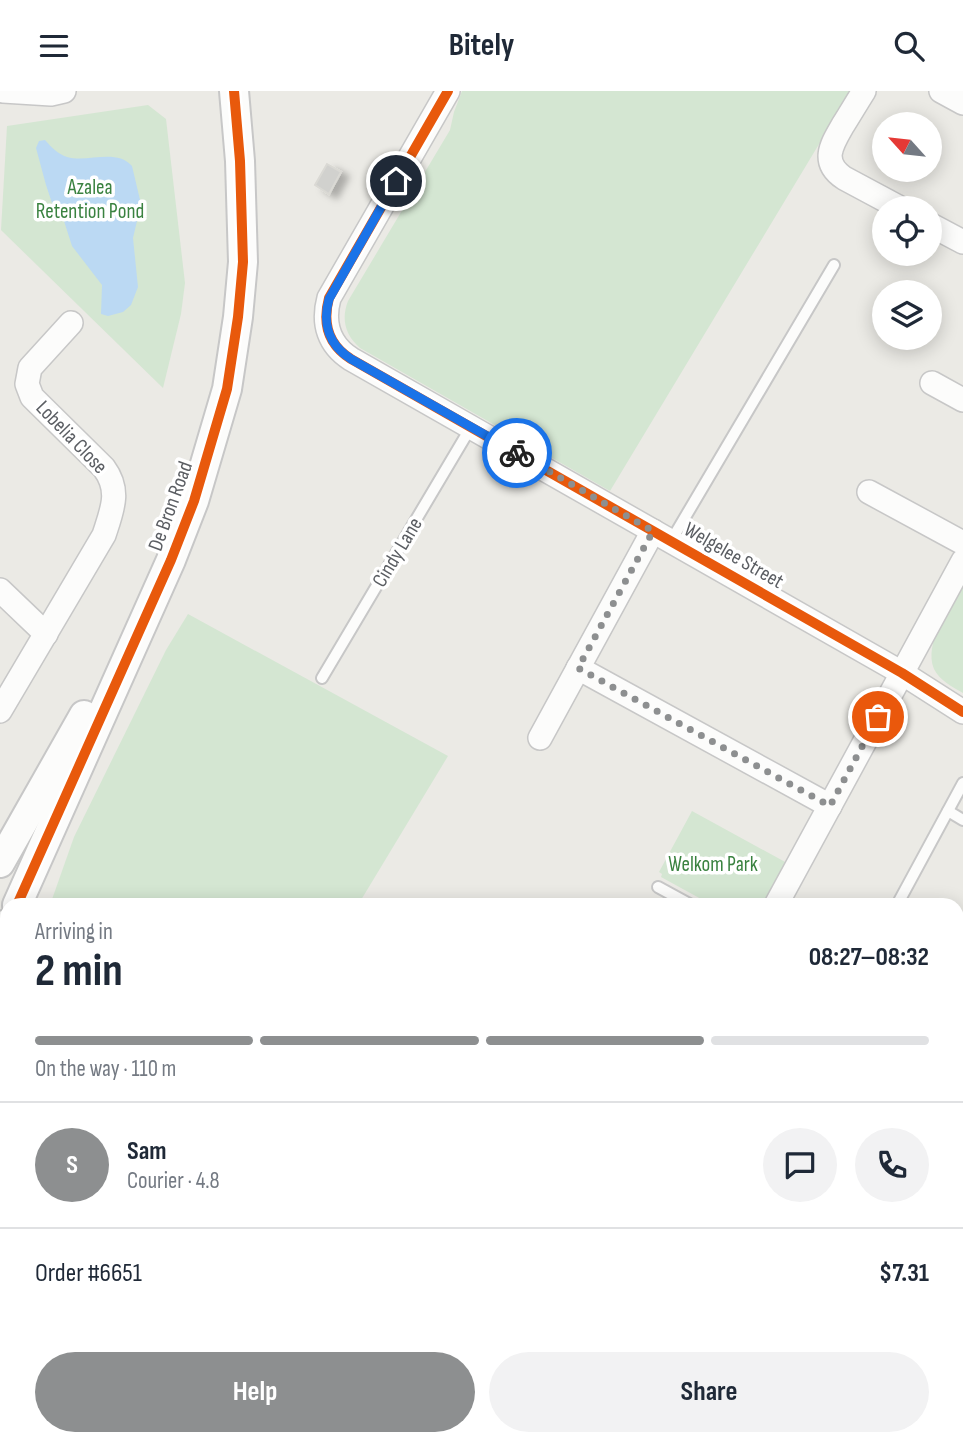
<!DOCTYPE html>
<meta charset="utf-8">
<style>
:root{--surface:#fff;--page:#f2f2f3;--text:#1f2937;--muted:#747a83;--line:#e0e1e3;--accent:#8d8f90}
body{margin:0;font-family:"Sofia Sans Condensed",sans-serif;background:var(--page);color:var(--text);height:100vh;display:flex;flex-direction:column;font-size:26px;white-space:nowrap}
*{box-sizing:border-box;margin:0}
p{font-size:23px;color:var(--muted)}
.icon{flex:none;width:38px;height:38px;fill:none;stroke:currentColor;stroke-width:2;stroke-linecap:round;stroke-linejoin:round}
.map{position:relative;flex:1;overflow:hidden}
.sheet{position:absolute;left:0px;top:807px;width:964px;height:548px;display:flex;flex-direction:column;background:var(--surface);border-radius:21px 21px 0 0;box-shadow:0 4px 18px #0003}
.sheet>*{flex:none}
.needle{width:46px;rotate:297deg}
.tools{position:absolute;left:872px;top:21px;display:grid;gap:14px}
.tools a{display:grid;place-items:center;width:70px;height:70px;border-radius:50%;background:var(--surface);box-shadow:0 4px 18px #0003;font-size:35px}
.pin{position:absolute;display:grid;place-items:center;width:60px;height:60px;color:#fff;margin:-30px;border:4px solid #fff;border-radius:50%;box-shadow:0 2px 7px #0007}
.courier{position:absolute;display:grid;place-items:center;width:70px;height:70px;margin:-35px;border:5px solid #1a73e8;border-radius:50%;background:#fff;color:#222;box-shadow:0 2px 9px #0007}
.overview em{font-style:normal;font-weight:700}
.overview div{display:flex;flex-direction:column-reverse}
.overview{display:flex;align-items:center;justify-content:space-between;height:119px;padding:0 35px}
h1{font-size:46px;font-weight:700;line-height:52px}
.bar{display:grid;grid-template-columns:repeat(4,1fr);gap:10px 7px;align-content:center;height:84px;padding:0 35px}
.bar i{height:9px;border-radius:5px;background:var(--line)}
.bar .current{background:var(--accent)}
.bar p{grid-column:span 4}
.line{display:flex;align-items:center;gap:18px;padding:0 35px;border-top:2px solid var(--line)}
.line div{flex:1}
.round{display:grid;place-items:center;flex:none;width:74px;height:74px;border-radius:37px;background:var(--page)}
.cta{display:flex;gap:14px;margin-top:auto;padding:14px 35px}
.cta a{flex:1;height:80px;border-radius:42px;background:var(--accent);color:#fff;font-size:28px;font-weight:700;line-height:80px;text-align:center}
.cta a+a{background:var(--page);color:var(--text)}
header{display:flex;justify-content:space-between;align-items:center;height:91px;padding:0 35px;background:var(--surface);font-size:32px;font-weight:700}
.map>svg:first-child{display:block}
</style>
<header><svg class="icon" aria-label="menu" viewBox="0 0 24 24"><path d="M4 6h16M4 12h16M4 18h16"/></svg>Bitely<svg class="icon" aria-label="search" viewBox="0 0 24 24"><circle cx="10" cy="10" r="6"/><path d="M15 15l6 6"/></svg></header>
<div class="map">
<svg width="963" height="1354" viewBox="0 0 963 1354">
<defs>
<filter id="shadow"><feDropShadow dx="8" dy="4.5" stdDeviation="3.5" flood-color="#0004"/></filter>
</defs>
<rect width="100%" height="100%" fill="#ebeae5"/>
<g fill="#f4f0de">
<polygon points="0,1107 7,1111 7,1348 440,1348 452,1354 0,1354"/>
<polygon points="957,1297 963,1301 963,1354 611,1354 598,1348 957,1348"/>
</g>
<g fill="#d4e6d2">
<path d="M462 0H851L610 400 360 257C345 244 341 228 348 210L450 39 454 21Z"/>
<polygon points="148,14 166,28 185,192 181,223 163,297 1,139 7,35"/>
<path d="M963 488V602C953 596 940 590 934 578 923 553 951 510 963 488Z"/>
<polygon points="188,523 448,665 358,814 50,814 74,746 166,559"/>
<polygon points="692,720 787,772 763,814 712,814 661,786 662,783 659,781"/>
</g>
<path fill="#bbd9f3" d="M45 49C51 56 58 63 67 66 88 72 116 57 132 75L141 113 133 147 138 196 131 214 123 221 108 225 101 223 102 194 72 155 64 130 52 112 46 94 36 57 39 50Z"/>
<g fill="#d1d1ce" stroke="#dad9d4" stroke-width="2" filter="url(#shadow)">
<polygon points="327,73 341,81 329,103 315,94"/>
<polygon points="0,1165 7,1189 7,1241 3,1242 6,1250 0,1252"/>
<polygon points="3,1266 7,1268 7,1324 0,1335 0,1271"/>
<polygon points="43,1348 120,1348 121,1354 45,1354"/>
<polygon points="252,1348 334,1348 347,1354 222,1354"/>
</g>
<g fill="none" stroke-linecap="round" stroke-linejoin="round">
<defs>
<g id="service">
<polyline points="671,450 834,174"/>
<polyline points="322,587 471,336"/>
<polyline points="948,720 963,729"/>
<polyline points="658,796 691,814"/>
<polyline points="897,814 963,692"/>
<polyline points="957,943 963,932"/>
<polyline points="517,1348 530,1350 537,1354"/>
<polyline points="815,1354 818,1348"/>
</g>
<g id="minor">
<polyline points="3,0 51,3 64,0"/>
<path d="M448 0 329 207C322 233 329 254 351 268L902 582 963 621"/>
<path d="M864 0C857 11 850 23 843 34 832 53 820 71 844 87L900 117"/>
<polyline points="941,0 963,12"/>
<polyline points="929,133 963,151"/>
<polyline points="932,292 963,309"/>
<polyline points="869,401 963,452"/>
<polyline points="0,499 46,543"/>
<polyline points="578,577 830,715"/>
<path d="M0 620 104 444C112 419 121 400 104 377L32 306 27 293 30 277 71 232"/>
<polyline points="540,647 653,440"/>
<polyline points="776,814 963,470"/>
<polyline points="0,1061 7,1065"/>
<polyline points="513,1348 517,1354"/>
</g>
<g id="tertiary">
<polyline points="0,772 84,624"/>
<polyline points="17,814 171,469 194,410 227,298 238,226 243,171 240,70 234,0"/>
<polyline points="0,847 7,833"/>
</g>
</defs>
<use href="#service" stroke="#c7c7c7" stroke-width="14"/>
<use href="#minor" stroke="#c7c7c7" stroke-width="26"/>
<use href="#tertiary" stroke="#c7c7c7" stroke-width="32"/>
<use href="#service" stroke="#fcfcfb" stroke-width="10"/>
<use href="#minor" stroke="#fcfcfb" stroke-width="23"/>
<use href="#tertiary" stroke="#fcfcfb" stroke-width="28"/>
<defs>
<g id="cycleway">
<path d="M448 0 329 207C322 233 329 254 351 268L902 582 963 621"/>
<polyline points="17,814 171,469 194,410 227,298 238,226 243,171 240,70 234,0"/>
</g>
</defs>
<use href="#cycleway" stroke="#fff" stroke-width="15"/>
<use href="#cycleway" stroke="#e8590c" stroke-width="10"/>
</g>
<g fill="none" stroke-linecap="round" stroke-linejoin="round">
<polyline stroke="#8d8f90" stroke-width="7" stroke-dasharray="0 12.6" points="517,362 653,440 578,577 830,715 878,626"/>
<path stroke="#1a73e8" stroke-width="9" d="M396 90 329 208C322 233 329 254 351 268L517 362"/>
</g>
<g text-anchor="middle" stroke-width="7" stroke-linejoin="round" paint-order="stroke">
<g font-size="21" fill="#3a8240" stroke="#fff">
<text x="90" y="103">Azalea<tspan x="90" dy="24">Retention Pond</tspan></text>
<text x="713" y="780">Welkom Park</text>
</g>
<g font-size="21" fill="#5b5e63" stroke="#fff">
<text transform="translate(72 346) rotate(46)" y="7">Lobelia Close</text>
<text transform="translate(170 415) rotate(-70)" y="7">De Bron Road</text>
<text transform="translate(397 461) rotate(-59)" y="7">Cindy Lane</text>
<text transform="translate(734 464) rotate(30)" y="7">Welgelee Street</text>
</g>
</g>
</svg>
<div class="tools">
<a><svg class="needle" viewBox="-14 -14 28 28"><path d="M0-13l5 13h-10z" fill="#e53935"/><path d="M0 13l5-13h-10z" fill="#747a83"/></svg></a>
<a><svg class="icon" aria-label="locate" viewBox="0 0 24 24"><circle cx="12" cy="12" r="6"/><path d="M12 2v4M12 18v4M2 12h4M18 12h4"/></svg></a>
<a><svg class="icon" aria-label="layers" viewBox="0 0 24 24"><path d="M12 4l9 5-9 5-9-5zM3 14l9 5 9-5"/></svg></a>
</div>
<div class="pin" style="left:878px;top:626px;background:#ea580c"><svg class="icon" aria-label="bag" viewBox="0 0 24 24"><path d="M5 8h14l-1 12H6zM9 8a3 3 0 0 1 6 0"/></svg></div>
<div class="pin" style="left:396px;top:90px;background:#1f2937"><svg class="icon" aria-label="home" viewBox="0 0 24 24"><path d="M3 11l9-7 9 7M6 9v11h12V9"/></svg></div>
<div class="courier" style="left:517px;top:362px"><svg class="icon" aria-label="bike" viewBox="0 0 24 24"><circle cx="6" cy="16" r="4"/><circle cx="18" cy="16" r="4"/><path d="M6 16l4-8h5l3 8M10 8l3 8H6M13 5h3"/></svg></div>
<section class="sheet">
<div class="overview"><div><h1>2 min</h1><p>Arriving in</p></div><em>08:27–08:32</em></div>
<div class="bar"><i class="current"></i><i class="current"></i><i class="current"></i><i></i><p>On the way · 110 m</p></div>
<div class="line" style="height:126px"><b class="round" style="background:var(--accent);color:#fff">S</b><div><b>Sam</b><p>Courier · 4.8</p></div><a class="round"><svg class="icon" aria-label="chat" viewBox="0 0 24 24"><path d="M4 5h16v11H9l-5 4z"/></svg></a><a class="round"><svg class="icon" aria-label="phone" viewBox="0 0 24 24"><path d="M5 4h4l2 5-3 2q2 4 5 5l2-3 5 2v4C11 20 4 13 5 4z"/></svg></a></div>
<div class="line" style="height:91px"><div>Order #6651</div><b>$7.31</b></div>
<div class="cta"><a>Help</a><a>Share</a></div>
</section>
</div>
